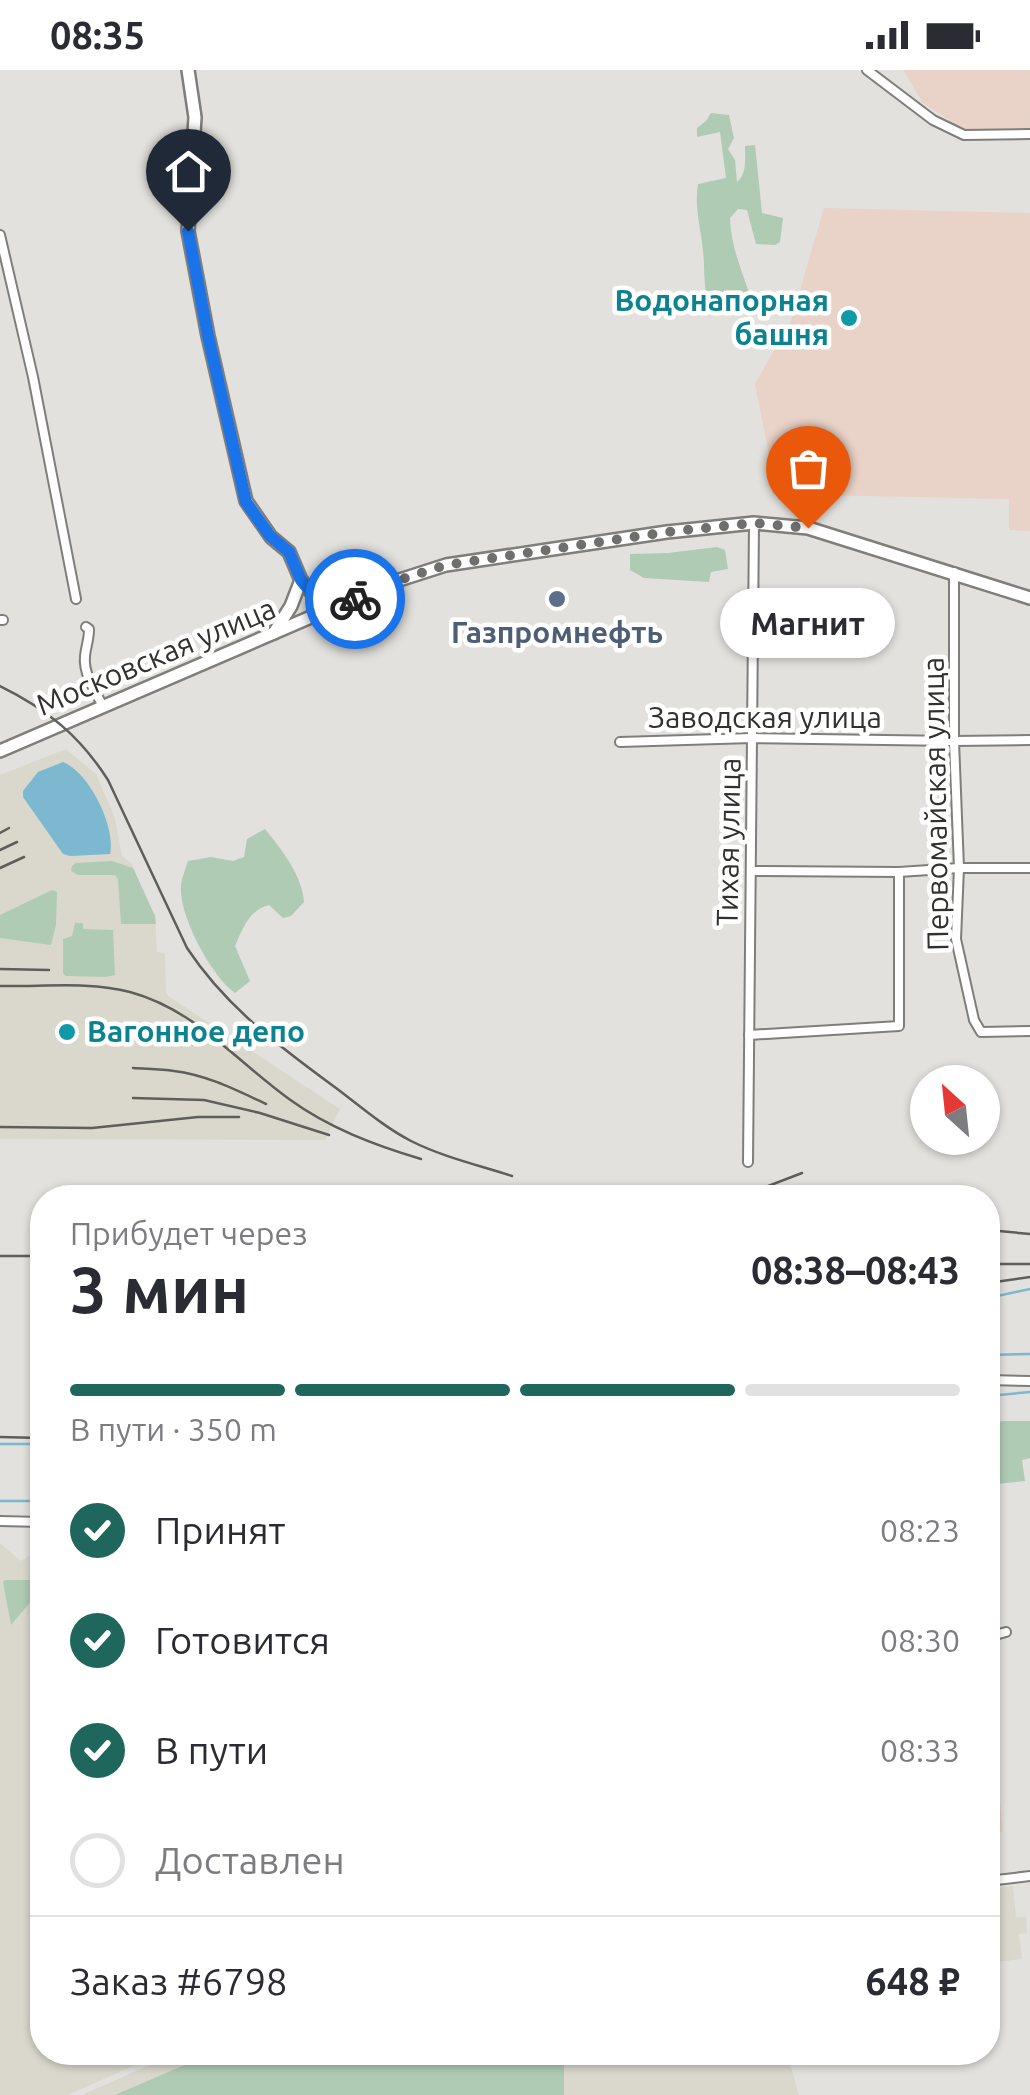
<!DOCTYPE html>
<html lang="ru">
<meta charset="utf-8">
<style>
:root{--surface:#fff;--page:#f2f2f3;--text:#2b2b33;--muted:#7c7c81;--line:#e1e1e2;--accent:#1f665c}
body{margin:0;font-family:Ubuntu,sans-serif;background:var(--page);color:var(--text);height:100vh;display:flex;flex-direction:column;font-size:38px;white-space:nowrap}
*{box-sizing:border-box;margin:0}
p{font-size:32px;color:var(--muted)}
.icon{flex:none;width:55px;height:55px;fill:none;stroke:currentColor;stroke-width:2;stroke-linecap:round;stroke-linejoin:round}
.map{position:relative;flex:1;overflow:hidden}
.side{position:absolute;left:30px;top:1115px;width:970px;height:880px;display:flex;flex-direction:column;background:var(--surface);border-radius:40px;box-shadow:0 2px 8px #0004}
.side>*{flex:none}
.needle{width:65px;rotate:333deg}
.buttons{position:absolute;left:910px;top:995px;display:grid;gap:20px}
.buttons a{display:grid;place-items:center;width:90px;height:90px;border-radius:50%;background:var(--surface);box-shadow:0 2px 8px #0004;font-size:50px}
.pin{position:absolute;display:grid;place-items:center;width:85px;height:85px;color:#fff;margin:-102px -42px;border-radius:50% 50% 50% 0;rotate:-45deg;box-shadow:0 0 10px #0007}
.pin .icon{rotate:45deg}
.courier{position:absolute;display:grid;place-items:center;width:100px;height:100px;margin:-50px;border:8px solid #1a73e8;border-radius:50%;background:#fff;color:#222;box-shadow:0 2px 12px #0007}
.bubble{position:absolute;height:70px;border-radius:35px;background:var(--surface);box-shadow:0 2px 8px #0004;font-size:32px;font-weight:700;line-height:70px;text-align:center}
.overview em{font-style:normal;font-weight:700}
.overview div{display:flex;flex-direction:column-reverse}
.overview{display:flex;align-items:center;justify-content:space-between;height:170px;padding:0 40px}
h1{font-size:65px;font-weight:700;line-height:75px}
.bar{display:grid;grid-template-columns:repeat(4,1fr);gap:15px 10px;align-content:center;height:120px;padding:0 40px}
.bar i{height:12px;border-radius:8px;background:var(--line)}
.bar .active{background:var(--accent)}
.bar p{grid-column:span 4}
.line{display:flex;align-items:center;gap:25px;padding:0 40px;border-top:2px solid var(--line)}
.line div{flex:1}
ol{padding:0 40px;list-style:none}
li{display:flex;align-items:center;gap:30px;height:110px}
li p{margin-inline-start:auto}
li .icon{padding:10px;border-radius:50%;background:var(--accent);color:#fff;stroke-width:4}
li:last-child{color:var(--muted)}
li i{width:55px;height:55px;border:5px solid var(--line);border-radius:50%}
.status{display:flex;justify-content:space-between;align-items:center;height:70px;padding:0 50px;background:var(--surface);direction:ltr}
.status svg{height:28px;fill:currentColor}
.map>svg:first-child{display:block}
</style>
<div class="status"><b>08:35</b><svg viewBox="0 0 49 12"><path d="M0 12V9h3v3zM5 12V6h3v6zM10 12V3h3v9zM15 12V0h3v12zM26 1h20v11H26zM47 4h2v5h-2z"/></svg></div>
<div class="map">
<svg width="1030" height="2025" viewBox="0 0 1030 2025">
<rect width="100%" height="100%" fill="#e2e1dd"/>
<g fill="#e9d2c7">
<polygon points="903,0 1030,0 1030,60 963,59 923,33"/>
<polygon points="824,138 1030,143 1030,461 1009,460 1009,429 821,425 775,415 755,314 791,251"/>
<polygon points="994,1668 1003,1762 988,1764 988,1669"/>
</g>
<g fill="#dad8cc">
<polygon points="66,679 96,704 115,748 122,786 131,793 155,846 157,882 165,883 166,921 168,926 340,1039 325,1070 0,1069 0,705"/>
<polygon points="0,1473 21,1491 30,1485 42,1496 42,1982 162,1983 68,2025 0,2025"/>
<polygon points="1013,1816 1016,1847 1026,1847 1027,1863 1019,1864 1022,1889 988,1893 988,1885 993,1884 991,1871 995,1870 993,1852 990,1852 988,1819"/>
<polygon points="179,1982 787,1983 799,2025 82,2025"/>
</g>
<g fill="#afcbb4">
<path d="M711 43 729 45 734 68 728 79 735 90 737 112C747 104 745 89 745 76L755 75 762 143 783 148 780 172 775 175 756 174 747 140 738 139 730 148C731 181 745 207 754 238L747 242C741 221 726 229 708 231 703 213 705 198 703 181 701 159 694 136 698 114L726 108 720 62 697 67V58L706 51Z"/>
<polygon points="717,477 725,480 728,499 711,502 709,512 644,508 630,500 630,484 668,483"/>
<path d="M265 759C282 780 302 805 304 832L291 846 283 848 269 835C249 840 243 858 235 876L250 911 235 923C211 906 178 844 181 815 182 807 186 798 188 791L211 787 233 791 244 787 247 769Z"/>
<polygon points="112,791 133,798 155,846 156,854 121,854 118,809 115,805 78,805 71,801 72,796 76,793"/>
<polygon points="52,820 57,822 56,855 51,875 0,868 0,845"/>
<polygon points="75,853 83,853 83,859 113,860 115,905 106,907 66,906 63,903 63,869 72,866"/>
<polygon points="1004,1351 1030,1351 1030,1388 1022,1390 1025,1411 988,1415 988,1410 995,1408 988,1353"/>
<polygon points="5,1510 42,1510 42,1518 11,1555 3,1512"/>
<polygon points="212,1983 564,1983 564,2025 115,2025"/>
</g>
<path fill="#7db8d1" d="M63 692C89 702 116 757 110 784L70 786 63 784 23 727V721L38 702Z"/>
<g fill="none" stroke-linecap="round" stroke-linejoin="round">
<g stroke="#7db8d1" stroke-width="2.5">
<polyline points="988,1228 1030,1219"/>
<polyline points="988,1285 1030,1284"/>
<polyline points="988,1326 1030,1322"/>
<polyline points="0,1374 42,1374"/>
<polyline points="0,1431 42,1431"/>
</g>
<defs>
<g id="street">
<polyline points="867,0 933,50 964,65 1030,64"/>
<polyline points="0,165 33,307 76,529"/>
<polyline points="954,502 954,671 959,798 956,869 974,950 981,962 1030,961"/>
<polyline points="0,550 3,550"/>
<path d="M86 557 89 559C89 570 86 576 85 586 83 603 95 622 103 636"/>
<polyline points="620,672 752,668 954,671 1030,670"/>
<polyline points="751,801 899,802 959,798 1030,798"/>
<polyline points="749,965 899,956 899,802"/>
<polyline points="748,1092 754,453"/>
<polyline points="988,1310 1030,1311"/>
<polyline points="0,1451 42,1452"/>
<polyline points="988,1567 1006,1562"/>
<polyline points="988,1811 1030,1806"/>
</g>
<g id="secondary">
<polyline points="188,0 195,47 188,161 208,266 246,431 271,467 289,482 301,510 312,523 330,532 344,534"/>
<polyline points="274,563 291,536 301,510"/>
<polyline points="0,681 390,513 446,495 667,462 754,453 808,458 1030,528"/>
</g>
</defs>
<use href="#street" stroke="#7f7e7a" stroke-width="12"/>
<use href="#secondary" stroke="#7f7e7a" stroke-width="16"/>
<use href="#street" stroke="#fff" stroke-width="8"/>
<use href="#secondary" stroke="#fff" stroke-width="11"/>
<g stroke="#5e5e5b" stroke-width="2.5">
<path d="M0 616C47 639 80 666 108 710L187 878C226 937 280 977 336 1018 360 1036 384 1057 411 1071 443 1087 478 1095 512 1106"/>
<polyline points="0,763 9,758"/>
<polyline points="0,780 17,772"/>
<polyline points="0,798 24,787"/>
<polyline points="0,899 49,900"/>
<path d="M0 916C42 917 89 911 130 922 196 940 236 991 289 1029 329 1058 374 1075 421 1089"/>
<path d="M133 998C147 999 161 999 174 1001 207 1005 236 1020 266 1034"/>
<polyline points="133,1028 204,1030 260,1043 329,1065"/>
<polyline points="0,1057 92,1058 198,1047 239,1047"/>
<polyline points="634,1127 635,1128"/>
<polyline points="720,1128 758,1120 802,1103"/>
<polyline points="988,1160 1030,1164"/>
<polyline points="0,1186 42,1186"/>
<polyline points="988,1194 1030,1194"/>
<polyline points="988,1213 1030,1207"/>
<polyline points="0,1367 42,1368"/>
</g>
</g>
<g fill="none" stroke-linecap="round" stroke-linejoin="round">
<polyline stroke="#6f6f6c" stroke-width="10" stroke-dasharray="0 18" points="355,529 390,513 446,495 667,462 754,453 808,458"/>
<polyline stroke="#1a73e8" stroke-width="12" points="188,161 208,266 246,432 270,466 289,482 301,510 312,523 330,532 344,534 355,529"/>
</g>
<g fill="#0f9aa8" stroke="#fff" stroke-width="4">
<circle cx="849" cy="248" r="10"/>
<circle cx="67" cy="962" r="10"/>
</g>
<circle fill="#5c6f8a" stroke="#fff" stroke-width="4" cx="557" cy="529" r="10"/>
<g text-anchor="middle" stroke-width="9" stroke-linejoin="round" paint-order="stroke">
<g font-size="30" font-weight="bold" fill="#0d838f" stroke="#fff" text-anchor="end">
<text x="829" y="241">Водонапорная<tspan x="829" dy="34">башня</tspan></text>
<text x="87" y="972" text-anchor="start">Вагонное депо</text>
</g>
<g font-size="30" font-weight="bold" fill="#4e5e75" stroke="#fff">
<text x="557" y="573">Газпромнефть</text>
</g>
<g font-size="30" fill="#31312f" stroke="#fff">
<text transform="translate(156 587) rotate(-23)" y="10">Московская улица</text>
<text x="765" y="658">Заводская улица</text>
<text transform="translate(936 734) rotate(-91)" y="10">Первомайская улица</text>
<text transform="translate(729 772) rotate(-89)" y="10">Тихая улица</text>
</g>
</g>
</svg>
<div class="buttons">
<a><svg class="needle" viewBox="-14 -14 28 28"><path d="M0-13l5 13h-10z" fill="#e53935"/><path d="M0 13l5-13h-10z" fill="#7c7c81"/></svg></a>
</div>
<div class="pin" style="left:808px;top:458px;background:#ea580c"><svg class="icon" aria-label="bag" viewBox="0 0 24 24"><path d="M5 8h14l-1 12H6zM9 8a3 3 0 0 1 6 0"/></svg></div>
<div class="pin" style="left:188px;top:161px;background:#1f2937"><svg class="icon" aria-label="home" viewBox="0 0 24 24"><path d="M3 11l9-7 9 7M6 9v11h12V9"/></svg></div>
<div class="courier" style="left:355px;top:529px"><svg class="icon" aria-label="bike" viewBox="0 0 24 24"><circle cx="6" cy="16" r="4"/><circle cx="18" cy="16" r="4"/><path d="M6 16l4-8h5l3 8M10 8l3 8H6M13 5h3"/></svg></div>
<div class="bubble" style="left:720px;top:518px;width:175px">Магнит</div>
<section class="side">
<div class="overview"><div><h1>3 мин</h1><p>Прибудет через</p></div><em>08:38–08:43</em></div>
<div class="bar"><i class="active"></i><i class="active"></i><i class="active"></i><i></i><p>В пути · 350 m</p></div>
<ol>
<li><svg class="icon" aria-label="check" viewBox="0 0 24 24"><path d="M5 12l5 5 9-10"/></svg>Принят<p>08:23</p></li>
<li><svg class="icon" aria-label="check" viewBox="0 0 24 24"><path d="M5 12l5 5 9-10"/></svg>Готовится<p>08:30</p></li>
<li><svg class="icon" aria-label="check" viewBox="0 0 24 24"><path d="M5 12l5 5 9-10"/></svg>В пути<p>08:33</p></li>
<li><i></i>Доставлен</li>
</ol>
<div class="line" style="height:130px"><div>Заказ #6798</div><b>648 ₽</b></div>
</section>
</div>
